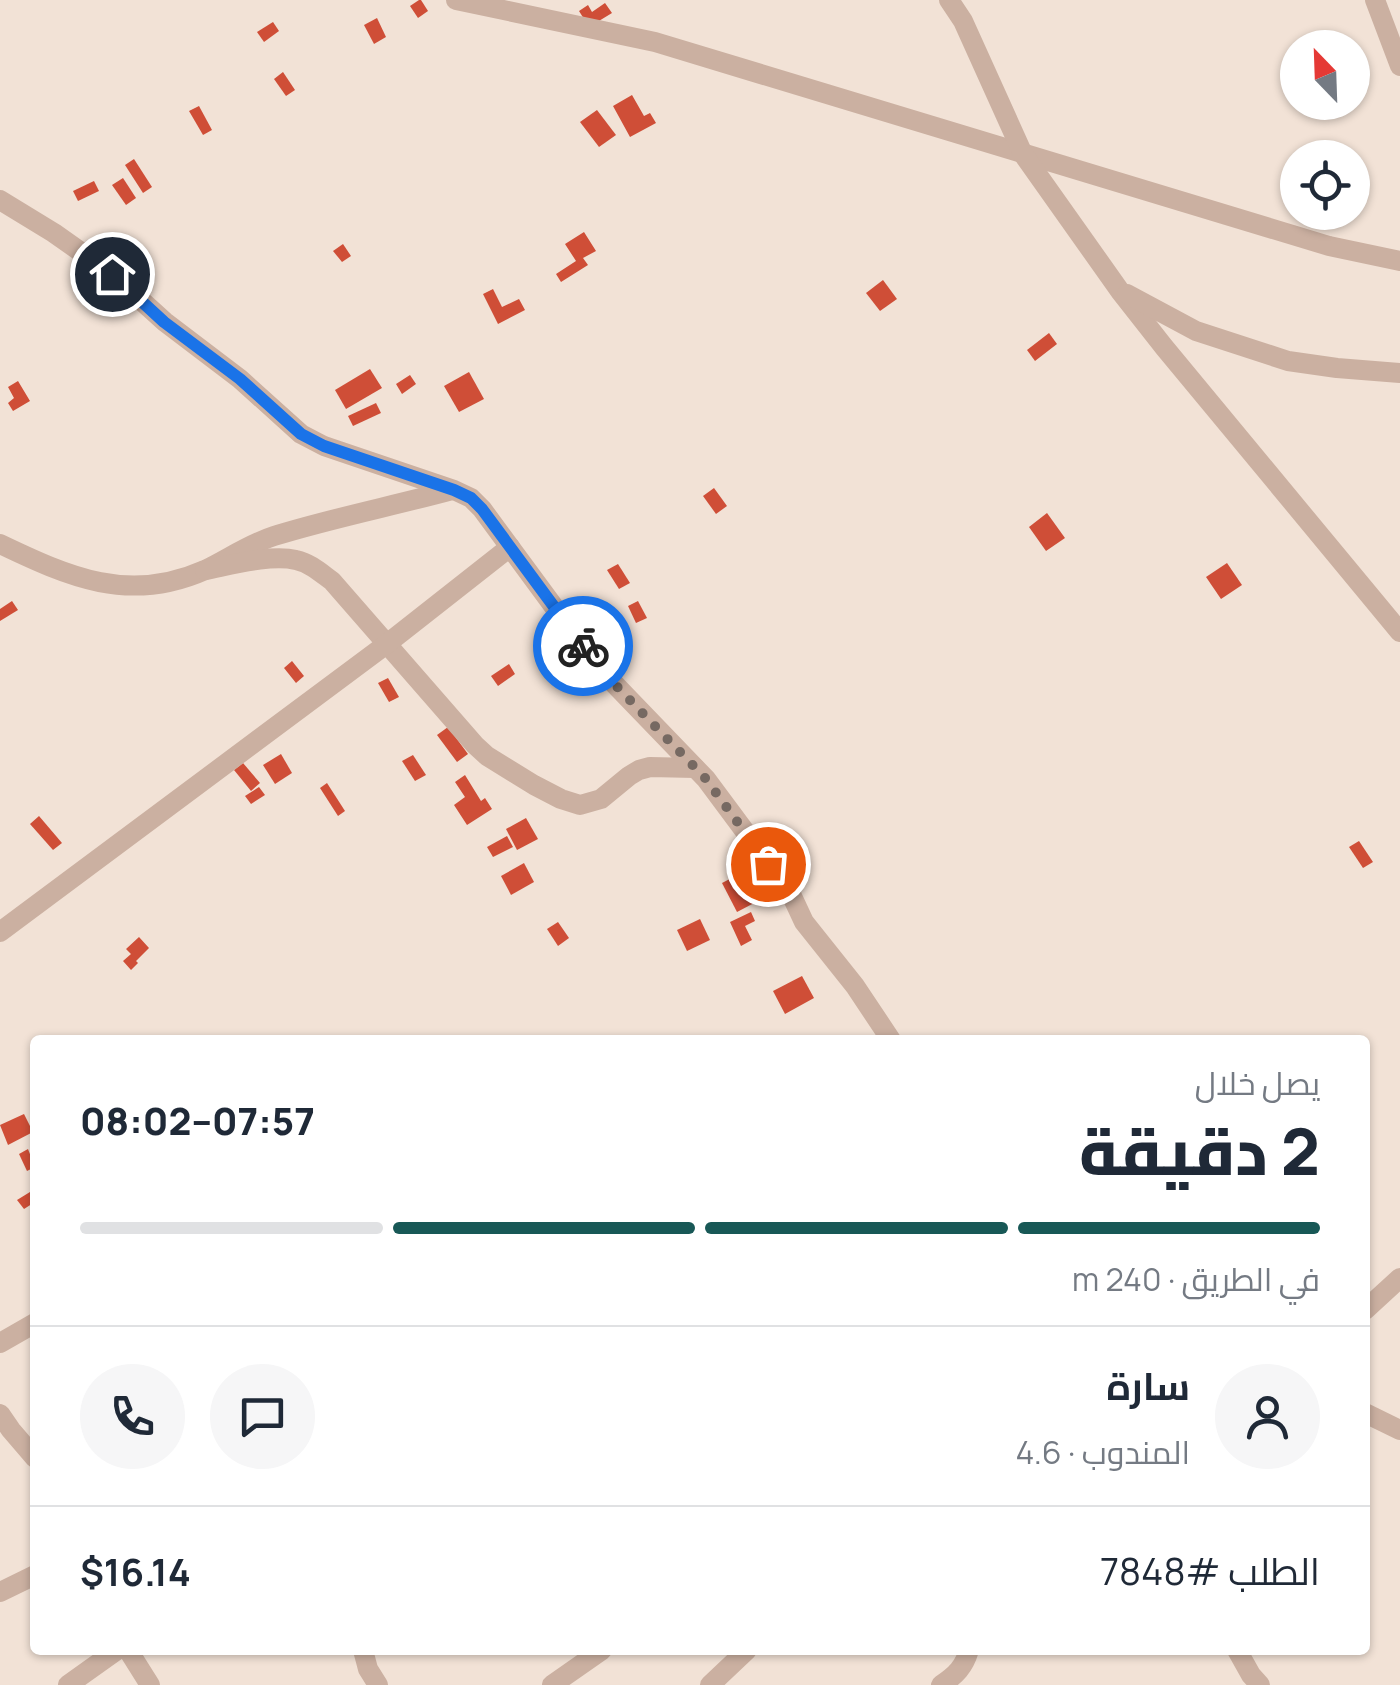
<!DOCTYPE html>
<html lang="ar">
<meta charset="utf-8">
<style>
:root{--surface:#fff;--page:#f6f6f7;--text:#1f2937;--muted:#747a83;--line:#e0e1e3;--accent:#185856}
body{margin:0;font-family:Manrope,Cairo,sans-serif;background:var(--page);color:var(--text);direction:rtl;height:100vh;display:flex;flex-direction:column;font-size:38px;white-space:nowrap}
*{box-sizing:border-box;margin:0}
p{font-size:32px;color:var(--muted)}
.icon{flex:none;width:55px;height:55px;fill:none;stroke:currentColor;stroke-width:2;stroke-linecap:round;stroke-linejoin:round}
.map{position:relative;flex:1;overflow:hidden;direction:ltr}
.drawer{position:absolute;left:30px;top:1035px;width:1340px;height:620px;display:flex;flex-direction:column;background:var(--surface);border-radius:10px;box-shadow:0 2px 8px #0004;direction:rtl}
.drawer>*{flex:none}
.needle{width:65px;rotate:337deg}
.controls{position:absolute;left:1280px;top:30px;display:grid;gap:20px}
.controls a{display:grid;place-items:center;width:90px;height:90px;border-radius:50%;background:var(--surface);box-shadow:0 2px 8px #0004;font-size:50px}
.pin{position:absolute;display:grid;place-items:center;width:85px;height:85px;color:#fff;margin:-42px;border:5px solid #fff;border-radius:50%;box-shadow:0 2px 10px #0007}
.courier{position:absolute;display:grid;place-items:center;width:100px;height:100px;margin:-50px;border:8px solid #1a73e8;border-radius:50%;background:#fff;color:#222;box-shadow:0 2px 12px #0007}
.headline em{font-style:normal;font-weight:800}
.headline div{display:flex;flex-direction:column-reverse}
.headline{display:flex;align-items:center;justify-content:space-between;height:170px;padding:0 50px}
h1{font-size:65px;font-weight:800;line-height:75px}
.bar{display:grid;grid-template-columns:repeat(4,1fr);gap:15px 10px;align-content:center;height:120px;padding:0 50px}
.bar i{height:12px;border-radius:8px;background:var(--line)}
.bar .on{background:var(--accent)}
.bar p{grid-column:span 4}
.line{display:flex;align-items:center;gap:25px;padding:0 50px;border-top:2px solid var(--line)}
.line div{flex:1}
.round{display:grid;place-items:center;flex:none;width:105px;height:105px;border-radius:52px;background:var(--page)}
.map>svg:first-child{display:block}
</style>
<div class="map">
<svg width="1400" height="1685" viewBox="0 0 1400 1685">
<rect width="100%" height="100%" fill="#f2e2d6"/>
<g fill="#cf4e37">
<polygon points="419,0 421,0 428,11 418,18 410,6"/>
<polygon points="605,3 612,13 589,27 579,11 588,5 592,12"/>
<polygon points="377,18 386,37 374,44 364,25"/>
<polygon points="273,22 279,31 264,42 257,32"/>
<polygon points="283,72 295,90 286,96 274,79"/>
<polygon points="632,95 644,116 650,113 656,123 630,137 613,106"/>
<polygon points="199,106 212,130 203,135 189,111"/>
<polygon points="597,110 616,135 599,147 580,122"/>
<polygon points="134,159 152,187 143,193 125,165"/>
<polygon points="123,178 136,198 126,205 112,185"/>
<polygon points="94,181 99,191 78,201 73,191"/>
<polygon points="584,232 596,251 583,258 588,265 561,282 556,274 576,261 565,244"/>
<polygon points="343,244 351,256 342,262 333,251"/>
<polygon points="883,280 897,299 880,311 866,293"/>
<polygon points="493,289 502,307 519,299 525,310 498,324 483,294"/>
<polygon points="1049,333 1057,344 1035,361 1027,350"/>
<polygon points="370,369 382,388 346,409 335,390"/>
<polygon points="469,372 484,399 459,412 444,386"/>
<polygon points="410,375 416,384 402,394 396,384"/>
<polygon points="18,381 30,401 13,411 8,403 14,398 8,387"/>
<polygon points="376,403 381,413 353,426 348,416"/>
<polygon points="714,488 727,506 716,514 703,496"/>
<polygon points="1047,513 1065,538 1046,551 1029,527"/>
<polygon points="1227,563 1242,585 1221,599 1206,577"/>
<polygon points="618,564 630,583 619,589 607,570"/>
<polygon points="12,601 18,610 0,621 0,609"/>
<polygon points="638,601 647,618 636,623 628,606"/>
<polygon points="292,661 304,676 296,683 284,668"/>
<polygon points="509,664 515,674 498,686 491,676"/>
<polygon points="388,678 399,697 389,702 378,683"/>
<polygon points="448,727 468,754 457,762 437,735"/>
<polygon points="281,754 292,773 275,784 263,765"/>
<polygon points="413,755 426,775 415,781 402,761"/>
<polygon points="243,763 260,783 251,791 234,770"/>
<polygon points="465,775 481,801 485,798 492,809 467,825 454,805 465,797 455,782"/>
<polygon points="327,783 345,811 338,816 320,788"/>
<polygon points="259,787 265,795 251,804 245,796"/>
<polygon points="39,816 62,843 53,850 30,824"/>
<polygon points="526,818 538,839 517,850 506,829"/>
<polygon points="507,836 513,847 493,857 487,847"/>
<polygon points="1359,841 1373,862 1363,868 1349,847"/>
<polygon points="524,863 534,882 511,895 501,876"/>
<polygon points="743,872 758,901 737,912 722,883"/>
<polygon points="751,912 755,921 745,926 752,940 741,946 730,922"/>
<polygon points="700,919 710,940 687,951 677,930"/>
<polygon points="558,922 569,938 558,946 547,929"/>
<polygon points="139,937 149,948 136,961 138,963 131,970 123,961 131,954 126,949"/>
<polygon points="802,976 814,998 785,1014 773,991"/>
<polygon points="24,1114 33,1132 8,1145 0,1125"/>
<polygon points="28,1149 35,1167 27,1171 19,1154"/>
<polygon points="30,1192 35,1202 24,1209 17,1200"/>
</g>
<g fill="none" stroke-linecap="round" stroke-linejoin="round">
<g stroke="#cbb0a1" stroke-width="20">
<polyline points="456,0 655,42 1329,246 1400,261"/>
<polyline points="949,0 963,21 1023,154 1120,291 1164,347 1400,632"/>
<polyline points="1375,0 1400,66"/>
<polyline points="0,200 54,233 112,274 165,322 240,379 301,434 324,446 454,490 471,498 482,509 599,668 706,779 790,892 804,922 855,986 891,1040"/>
<polyline points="1127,294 1196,331 1288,361 1337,368 1400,373"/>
<path d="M0 544C69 577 129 604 205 570 228 559 249 544 274 536 332 518 393 506 452 490"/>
<path d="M205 570C231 565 271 554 296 560 310 563 321 573 332 581L475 745 487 756 534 785 561 799 580 805 601 799 629 776 639 770 650 767 695 768"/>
<polyline points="0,932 388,643 510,547"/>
<polyline points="1365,1310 1400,1278"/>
<polyline points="0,1343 35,1323"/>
<polyline points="1365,1413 1400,1430"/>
<polyline points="0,1414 11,1430 35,1458"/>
<polyline points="0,1592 35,1575"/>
<polyline points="128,1650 150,1685"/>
<polyline points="363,1650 368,1669 378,1685"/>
<polyline points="1237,1650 1251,1675 1260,1685"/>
<polyline points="68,1685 117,1650"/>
<polyline points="552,1685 602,1650"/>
<polyline points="710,1685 747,1650"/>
<path d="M941 1685C956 1675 964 1667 969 1650"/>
</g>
</g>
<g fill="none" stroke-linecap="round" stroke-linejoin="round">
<polyline stroke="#766962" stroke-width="10" stroke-dasharray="0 18" points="583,646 599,668 706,779 768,864"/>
<polyline stroke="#1a73e8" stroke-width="12" points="112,274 164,322 240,379 301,434 324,446 454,490 471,498 482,509 583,646"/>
</g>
</svg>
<div class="controls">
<a><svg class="needle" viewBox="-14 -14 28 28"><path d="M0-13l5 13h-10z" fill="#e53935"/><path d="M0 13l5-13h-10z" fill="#747a83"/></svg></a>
<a><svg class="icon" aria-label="locate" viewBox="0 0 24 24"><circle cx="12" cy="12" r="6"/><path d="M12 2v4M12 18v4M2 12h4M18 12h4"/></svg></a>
</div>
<div class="pin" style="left:768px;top:864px;background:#ea580c"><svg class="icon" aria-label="bag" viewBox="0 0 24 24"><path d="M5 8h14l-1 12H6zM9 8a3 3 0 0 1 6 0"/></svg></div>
<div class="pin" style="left:112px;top:274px;background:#1f2937"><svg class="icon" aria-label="home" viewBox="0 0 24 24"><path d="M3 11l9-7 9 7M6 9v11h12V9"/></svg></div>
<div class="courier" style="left:583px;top:646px"><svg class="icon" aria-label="bike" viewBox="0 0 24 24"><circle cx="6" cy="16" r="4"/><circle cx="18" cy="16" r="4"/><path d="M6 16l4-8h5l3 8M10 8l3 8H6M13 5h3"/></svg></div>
<section class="drawer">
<div class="headline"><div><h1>2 دقيقة</h1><p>يصل خلال</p></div><em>07:57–08:02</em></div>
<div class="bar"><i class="on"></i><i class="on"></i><i class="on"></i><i></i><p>في الطريق · 240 m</p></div>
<div class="line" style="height:180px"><a class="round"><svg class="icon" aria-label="person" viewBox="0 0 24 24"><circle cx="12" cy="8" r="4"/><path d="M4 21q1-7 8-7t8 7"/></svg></a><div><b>سارة</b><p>المندوب · 4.6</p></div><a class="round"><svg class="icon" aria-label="chat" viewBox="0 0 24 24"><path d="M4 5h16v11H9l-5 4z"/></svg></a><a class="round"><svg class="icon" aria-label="phone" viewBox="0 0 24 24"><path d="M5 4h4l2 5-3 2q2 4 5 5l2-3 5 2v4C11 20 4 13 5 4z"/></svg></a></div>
<div class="line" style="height:130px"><div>الطلب #7848</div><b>$16.14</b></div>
</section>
</div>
